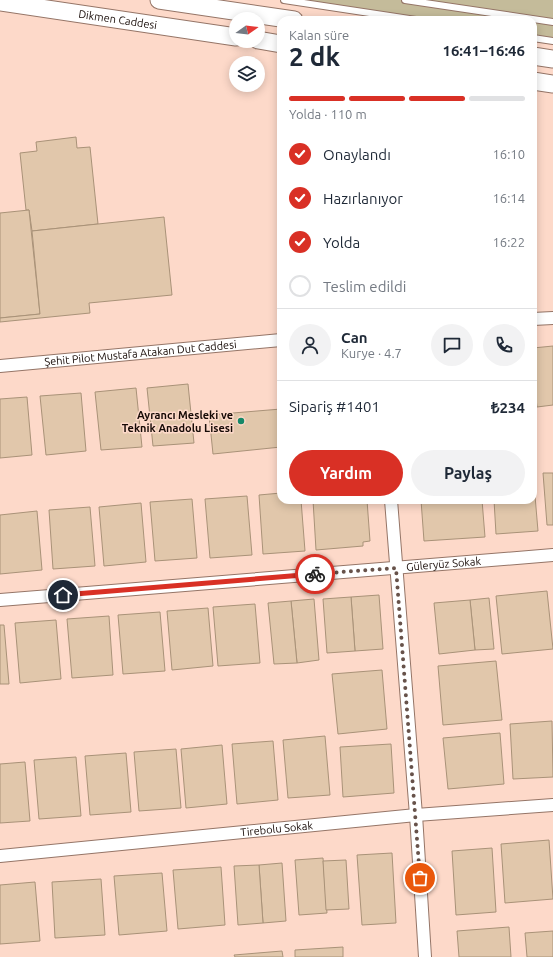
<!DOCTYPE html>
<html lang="tr">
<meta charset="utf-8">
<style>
:root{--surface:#fff;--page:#f2f2f3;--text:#1f2937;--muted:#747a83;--line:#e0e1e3;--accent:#d93025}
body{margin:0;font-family:Ubuntu,sans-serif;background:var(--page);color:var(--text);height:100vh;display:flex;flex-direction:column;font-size:15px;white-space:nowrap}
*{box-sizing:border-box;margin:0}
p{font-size:13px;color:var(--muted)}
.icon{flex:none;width:22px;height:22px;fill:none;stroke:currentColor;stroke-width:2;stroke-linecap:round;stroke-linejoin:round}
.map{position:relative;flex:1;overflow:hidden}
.panel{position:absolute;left:277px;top:16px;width:260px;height:488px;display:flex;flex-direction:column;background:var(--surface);border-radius:12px;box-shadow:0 2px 10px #0003}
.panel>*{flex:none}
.needle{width:26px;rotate:76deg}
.fabs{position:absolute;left:229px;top:12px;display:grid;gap:8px}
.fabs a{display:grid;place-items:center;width:36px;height:36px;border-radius:50%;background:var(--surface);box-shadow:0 2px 10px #0003;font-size:20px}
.pin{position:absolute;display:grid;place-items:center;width:34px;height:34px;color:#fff;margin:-17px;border:2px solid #fff;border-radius:50%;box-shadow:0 1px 4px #0007}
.courier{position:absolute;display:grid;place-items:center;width:40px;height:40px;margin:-20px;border:3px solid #d93025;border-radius:50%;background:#fff;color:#222;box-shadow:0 1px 5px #0007}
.head em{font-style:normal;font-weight:600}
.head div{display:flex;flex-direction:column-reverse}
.head{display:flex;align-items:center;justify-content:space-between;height:68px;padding:0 12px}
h1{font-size:26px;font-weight:600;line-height:30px}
.bar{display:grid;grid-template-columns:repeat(4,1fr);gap:6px 4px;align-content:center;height:48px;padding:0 12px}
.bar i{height:5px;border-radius:3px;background:var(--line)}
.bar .selected{background:var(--accent)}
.bar p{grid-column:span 4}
.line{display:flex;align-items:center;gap:10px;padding:0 12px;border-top:1px solid var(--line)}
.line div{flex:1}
.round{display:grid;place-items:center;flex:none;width:42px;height:42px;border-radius:21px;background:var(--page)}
ol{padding:0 12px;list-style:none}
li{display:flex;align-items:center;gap:12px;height:44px}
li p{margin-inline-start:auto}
li .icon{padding:4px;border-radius:50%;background:var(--accent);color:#fff;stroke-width:4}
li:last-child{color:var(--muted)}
li i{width:22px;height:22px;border:2px solid var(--line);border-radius:50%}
.action{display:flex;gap:8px;margin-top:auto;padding:8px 12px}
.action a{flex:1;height:46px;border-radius:24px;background:var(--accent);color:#fff;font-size:16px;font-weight:600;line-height:46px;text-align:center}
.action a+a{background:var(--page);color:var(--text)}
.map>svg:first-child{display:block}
</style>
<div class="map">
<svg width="553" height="957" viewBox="0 0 553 957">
<rect width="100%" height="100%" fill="#fdd9c9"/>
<polygon fill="#c4bb9a" points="284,0 553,0 553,41 533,38 533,20 416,20"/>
<g fill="#e1c7ab" stroke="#a99278">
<polygon points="76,137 77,148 90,147 98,224 32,231 29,210 26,210 20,153 37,151 36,142"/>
<polygon points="29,210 40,314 0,318 0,213"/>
<polygon points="164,217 172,295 89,303 90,313 0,322 0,318 40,314 32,231"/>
<polygon points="553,346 553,405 537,407 533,374 533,348"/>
<polygon points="188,384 194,443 153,446 147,388"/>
<polygon points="136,388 142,447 101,450 95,392"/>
<polygon points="81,393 86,451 46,455 40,396"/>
<polygon points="27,397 32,455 0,458 0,399"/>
<polygon points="281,409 281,447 213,454 209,415"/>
<polygon points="533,472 538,531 496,534 494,500 533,500"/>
<polygon points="543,473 553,473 553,525 547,525"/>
<polygon points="281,493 281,500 301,500 305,551 263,554 259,495"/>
<polygon points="247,496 252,555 210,558 205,499"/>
<polygon points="192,499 197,558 155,561 150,502"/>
<polygon points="313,500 367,500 370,541 363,542 363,546 316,550"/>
<polygon points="421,500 482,500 485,537 424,541"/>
<polygon points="141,503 146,562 104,566 99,507"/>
<polygon points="90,507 95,566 53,569 49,510"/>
<polygon points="37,511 42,570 0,574 0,515"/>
<polygon points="547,591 553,649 502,654 496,596"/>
<polygon points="379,595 383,649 355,651 351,597"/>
<polygon points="351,597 355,651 327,653 323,599"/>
<polygon points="489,598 494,649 475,650 470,600"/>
<polygon points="314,599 319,660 297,663 291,601"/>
<polygon points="470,600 475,650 439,654 434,603"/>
<polygon points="291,601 297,663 274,664 268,603"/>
<polygon points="255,604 260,663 218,666 213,607"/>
<polygon points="208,608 213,666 172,670 167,611"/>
<polygon points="160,612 165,671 123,674 118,615"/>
<polygon points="109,616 113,675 72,678 67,619"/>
<polygon points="56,620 61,679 20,683 15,623"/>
<polygon points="0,625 4,625 9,684 0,684"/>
<polygon points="496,661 502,720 443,725 438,666"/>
<polygon points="382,670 387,729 338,734 332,674"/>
<polygon points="552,721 553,777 513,779 510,724"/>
<polygon points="500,733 504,784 448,789 443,738"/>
<polygon points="325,736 330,795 288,798 283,740"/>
<polygon points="273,741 278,800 237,804 232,744"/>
<polygon points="391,744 394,793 343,797 340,747"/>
<polygon points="222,745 227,804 186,808 181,749"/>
<polygon points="176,749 181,808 139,811 134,752"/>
<polygon points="126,753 131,812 90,815 85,756"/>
<polygon points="76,757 81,816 39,819 34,760"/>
<polygon points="25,762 30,821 0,823 0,764"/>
<polygon points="549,840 553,899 505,903 501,844"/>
<polygon points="492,848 496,912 456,915 452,851"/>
<polygon points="392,853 396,923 362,925 357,855"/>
<polygon points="323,858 327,913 299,915 295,860"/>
<polygon points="346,860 349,909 326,910 323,861"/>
<polygon points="282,863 286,921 263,923 259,865"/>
<polygon points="259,865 263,923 238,925 234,866"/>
<polygon points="221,867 225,925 178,929 173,870"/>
<polygon points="162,873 167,931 119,935 114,876"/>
<polygon points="101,879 105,935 55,938 52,882"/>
<polygon points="35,882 40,941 0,944 0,885"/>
<polygon points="509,927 511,957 459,957 457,931"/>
<polygon points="553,931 553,957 527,957 525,933"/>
<polygon points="343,947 343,957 295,957 295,950"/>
<polygon points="282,951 283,957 235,957 234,955"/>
</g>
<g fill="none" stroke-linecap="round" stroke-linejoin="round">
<defs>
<g id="service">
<polyline points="284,0 416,20"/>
<polyline points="405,0 553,22"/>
<polyline points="533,38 553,41"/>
</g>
<g id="minor">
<polyline points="533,319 553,318"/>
<path id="s1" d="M0 366 281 340"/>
<polyline points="391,500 416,815 425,957"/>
<path id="s2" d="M0 600 553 555"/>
<path id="s3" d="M0 856 416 815 553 805"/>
</g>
<g id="secondary">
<polyline points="159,0 294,20"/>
<path id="s4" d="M0 2 236 37"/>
<polyline points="258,40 281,44"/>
<polyline points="533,56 553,59"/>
<polyline points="533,81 553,84"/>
</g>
</defs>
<use href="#service" stroke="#957567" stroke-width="8"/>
<use href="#minor" stroke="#957567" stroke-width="14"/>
<use href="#secondary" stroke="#957567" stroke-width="19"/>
<use href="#service" stroke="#fff" stroke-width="6"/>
<use href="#minor" stroke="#fff" stroke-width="12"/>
<use href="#secondary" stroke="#fff" stroke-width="17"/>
</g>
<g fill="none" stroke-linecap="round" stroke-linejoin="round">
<polyline stroke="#67524a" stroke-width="4" stroke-dasharray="0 7.2" points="315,574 396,568 420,878"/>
<polyline stroke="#d93025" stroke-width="5" points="63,595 315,574"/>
</g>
<circle fill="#158868" stroke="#fdd9c9" stroke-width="1.5" cx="241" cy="421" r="4"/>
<g text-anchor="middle" stroke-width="3" stroke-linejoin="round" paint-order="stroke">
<g font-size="11" fill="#160a06" stroke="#fdd9c9">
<text dy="4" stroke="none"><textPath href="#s4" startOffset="119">Dikmen Caddesi</textPath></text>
<text dy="4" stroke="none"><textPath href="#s1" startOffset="141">Şehit Pilot Mustafa Atakan Dut Caddesi</textPath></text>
<text dy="4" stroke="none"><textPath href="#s2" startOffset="445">Güleryüz Sokak</textPath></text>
<text dy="4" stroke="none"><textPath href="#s3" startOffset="278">Tirebolu Sokak</textPath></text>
</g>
<g font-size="11" font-weight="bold" fill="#160a06" stroke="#fdd9c9" text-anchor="end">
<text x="233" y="419">Ayrancı Mesleki ve<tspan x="233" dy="13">Teknik Anadolu Lisesi</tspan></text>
</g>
</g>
</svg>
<div class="fabs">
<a><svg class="needle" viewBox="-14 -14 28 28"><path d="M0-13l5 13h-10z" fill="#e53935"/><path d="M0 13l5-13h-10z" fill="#747a83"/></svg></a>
<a><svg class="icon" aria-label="layers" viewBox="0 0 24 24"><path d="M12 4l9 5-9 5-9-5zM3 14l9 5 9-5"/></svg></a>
</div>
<div class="pin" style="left:420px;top:878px;background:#ea580c"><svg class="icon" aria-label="bag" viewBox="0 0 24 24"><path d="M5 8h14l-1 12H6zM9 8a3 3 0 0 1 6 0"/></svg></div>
<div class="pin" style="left:63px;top:595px;background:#1f2937"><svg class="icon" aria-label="home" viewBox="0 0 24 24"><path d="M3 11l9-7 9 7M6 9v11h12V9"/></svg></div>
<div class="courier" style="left:315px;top:574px"><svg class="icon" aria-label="bike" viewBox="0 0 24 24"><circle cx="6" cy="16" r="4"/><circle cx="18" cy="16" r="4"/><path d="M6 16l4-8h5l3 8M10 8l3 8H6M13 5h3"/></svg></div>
<section class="panel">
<div class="head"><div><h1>2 dk</h1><p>Kalan süre</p></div><em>16:41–16:46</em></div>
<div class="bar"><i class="selected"></i><i class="selected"></i><i class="selected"></i><i></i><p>Yolda · 110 m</p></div>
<ol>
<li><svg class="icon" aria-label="check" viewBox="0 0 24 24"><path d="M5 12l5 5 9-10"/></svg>Onaylandı<p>16:10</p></li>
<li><svg class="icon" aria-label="check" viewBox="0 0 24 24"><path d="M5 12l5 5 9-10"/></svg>Hazırlanıyor<p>16:14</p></li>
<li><svg class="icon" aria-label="check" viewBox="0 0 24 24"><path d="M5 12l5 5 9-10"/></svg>Yolda<p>16:22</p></li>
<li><i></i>Teslim edildi</li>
</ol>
<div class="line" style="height:72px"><a class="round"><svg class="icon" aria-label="person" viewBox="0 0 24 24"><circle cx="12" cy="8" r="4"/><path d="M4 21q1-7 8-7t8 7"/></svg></a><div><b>Can</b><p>Kurye · 4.7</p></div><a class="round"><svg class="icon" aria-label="chat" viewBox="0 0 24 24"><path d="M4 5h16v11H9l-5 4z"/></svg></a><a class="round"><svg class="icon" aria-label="phone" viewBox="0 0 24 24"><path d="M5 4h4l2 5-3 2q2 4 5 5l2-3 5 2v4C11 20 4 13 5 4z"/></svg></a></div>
<div class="line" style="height:52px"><div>Sipariş #1401</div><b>₺234</b></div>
<div class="action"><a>Yardım</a><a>Paylaş</a></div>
</section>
</div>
